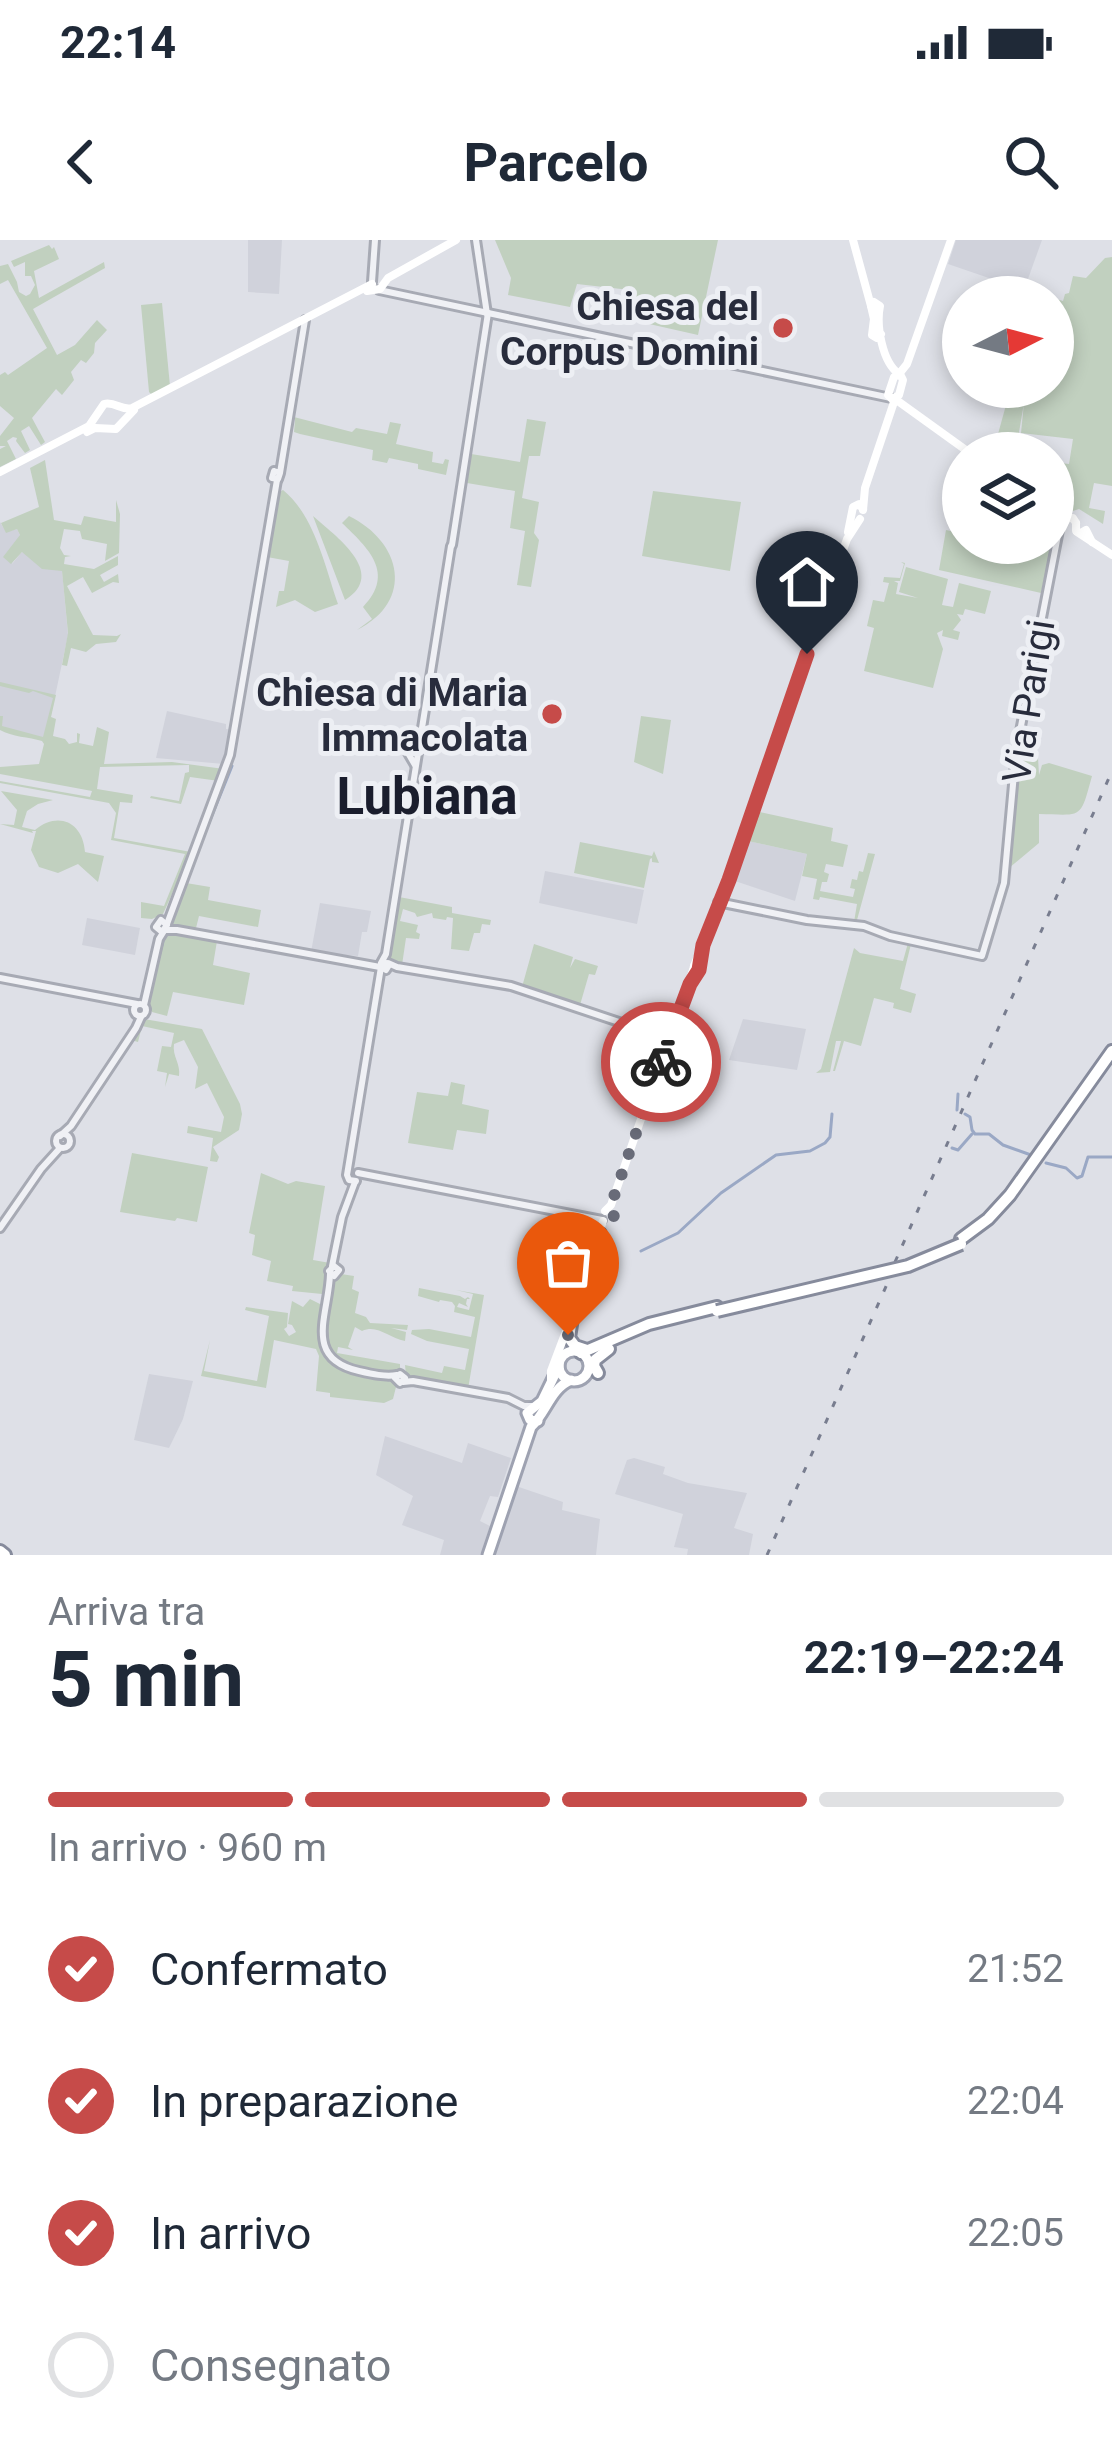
<!DOCTYPE html>
<html lang="it">
<meta charset="utf-8">
<style>
:root{--surface:#fff;--page:#f6f6f7;--text:#1f2937;--muted:#747a83;--line:#e0e1e3;--accent:#c64b49}
body{margin:0;font-family:Roboto,sans-serif;background:var(--page);color:var(--text);height:100vh;display:flex;flex-direction:column;font-size:45px;white-space:nowrap}
*{box-sizing:border-box;margin:0}
p{font-size:39px;color:var(--muted)}
.icon{flex:none;width:66px;height:66px;fill:none;stroke:currentColor;stroke-width:2;stroke-linecap:round;stroke-linejoin:round}
.map{position:relative;height:1315px;overflow:hidden}
.panel{display:flex;flex-direction:column;background:var(--surface);flex:1}
.panel>*{flex:none}
.needle{width:78px;rotate:84deg}
.tools{position:absolute;left:942px;top:36px;display:grid;gap:24px}
.tools a{display:grid;place-items:center;width:132px;height:132px;border-radius:50%;background:var(--surface);box-shadow:0 6px 18px #0003;font-size:60px}
.pin{position:absolute;display:grid;place-items:center;width:102px;height:102px;color:#fff;margin:-123px -51px;border-radius:50% 50% 50% 0;rotate:-45deg;box-shadow:0 0 12px #0007}
.pin .icon{rotate:45deg}
.courier{position:absolute;display:grid;place-items:center;width:120px;height:120px;margin:-60px;border:9px solid #c64b49;border-radius:50%;background:#fff;color:#222;box-shadow:0 3px 15px #0007}
.overview em{font-style:normal;font-weight:700}
.overview div{display:flex;flex-direction:column-reverse}
.overview{display:flex;align-items:center;justify-content:space-between;height:204px;padding:0 48px}
h1{font-size:78px;font-weight:700;line-height:90px}
.bar{display:grid;grid-template-columns:repeat(4,1fr);gap:18px 12px;align-content:center;height:144px;padding:0 48px}
.bar i{height:15px;border-radius:9px;background:var(--line)}
.bar .current{background:var(--accent)}
.bar p{grid-column:span 4}
ol{padding:0 48px;list-style:none}
li{display:flex;align-items:center;gap:36px;height:132px}
li p{margin-inline-start:auto}
li .icon{padding:12px;border-radius:50%;background:var(--accent);color:#fff;stroke-width:4}
li:last-child{color:var(--muted)}
li i{width:66px;height:66px;border:6px solid var(--line);border-radius:50%}
.status{display:flex;justify-content:space-between;align-items:center;height:84px;padding:0 60px;background:var(--surface);direction:ltr}
.status svg{height:33px;fill:currentColor}
header{display:flex;justify-content:space-between;align-items:center;height:156px;padding:0 48px;background:var(--surface);font-size:54px;font-weight:700}
.map>svg:first-child{display:block}
</style>
<div class="status"><b>22:14</b><svg viewBox="0 0 49 12"><path d="M0 12V9h3v3zM5 12V6h3v6zM10 12V3h3v9zM15 12V0h3v12zM26 1h20v11H26zM47 4h2v5h-2z"/></svg></div>
<header><svg class="icon" aria-label="back" viewBox="0 0 24 24"><path d="M15 5l-7 7 7 7"/></svg>Parcelo<svg class="icon" aria-label="search" viewBox="0 0 24 24"><circle cx="10" cy="10" r="6"/><path d="M15 15l6 6"/></svg></header>
<div class="map">
<svg width="1112" height="1315" viewBox="0 0 1112 1315">
<rect width="100%" height="100%" fill="#dee0e7"/>
<g fill="#d0d2db">
<polygon points="248,0 282,0 279,54 248,52"/>
<polygon points="956,0 1042,0 1024,50 948,24"/>
<polygon points="0,282 6,292 17,289 20,295 12,324 22,312 62,330 68,395 46,499 0,488"/>
<polygon points="167,471 226,484 226,489 233,490 224,524 156,518"/>
<polygon points="744,600 807,614 795,661 732,640"/>
<polygon points="545,631 644,650 637,684 539,663"/>
<polygon points="320,663 371,671 367,692 362,692 358,716 311,712"/>
<polygon points="87,678 140,688 135,715 82,705"/>
<polygon points="743,779 806,789 797,830 729,820"/>
<polygon points="574,978 599,985 568,1071 542,1067 548,1040 562,1042"/>
<polygon points="149,1134 193,1141 183,1179 169,1208 134,1200"/>
<polygon points="385,1196 462,1223 468,1203 511,1218 498,1257 490,1256 480,1281 490,1286 480,1315 440,1315 444,1300 402,1285 413,1256 376,1235"/>
<polygon points="634,1218 665,1227 663,1234 688,1243 747,1253 734,1288 753,1294 749,1315 687,1315 688,1309 674,1307 683,1274 615,1254 627,1220"/>
<polygon points="516,1246 563,1262 562,1270 600,1279 596,1315 493,1315"/>
</g>
<g fill="#c1d0bf">
<polygon points="495,0 718,0 698,95 627,79 630,50 577,44 570,67 508,55 511,38"/>
<polygon points="49,5 52,9 54,7 59,19 34,31 39,58 104,22 105,28 33,69 57,115 75,105 97,80 107,90 95,103 94,113 86,123 81,120 71,132 74,140 62,155 56,149 32,178 45,202 41,205 29,186 21,191 30,210 25,213 16,201 17,198 13,197 7,201 16,219 0,227 0,209 6,206 0,206 0,196 14,178 0,166 0,135 5,132 8,135 47,108 8,40 0,44 0,26 8,24 17,42 19,52 26,56 30,54 35,45 31,36 25,36 25,22 14,27 11,21"/>
<polygon points="1112,17 1112,246 1094,243 1089,268 1105,271 1103,284 1079,269 1061,275 1064,256 1053,253 1056,239 1053,237 1053,222 1069,224 1073,199 1021,193 1024,163 1018,198 998,194 1011,147 1053,147 1053,58 1063,61 1065,54 1069,53 1073,36 1086,38 1105,18"/>
<polygon points="162,63 170,146 152,155 149,152 141,65"/>
<polygon points="290,176 352,192 356,188 387,194 390,182 401,184 396,204 433,212 432,222 443,224 445,219 449,220 446,235 418,229 418,224 389,218 387,223 372,220 373,210 300,194 294,192 295,180"/>
<polygon points="527,179 546,182 540,216 529,216 522,258 539,262 534,293 539,300 531,347 517,345 525,291 510,288 515,251 467,243 471,214 520,222"/>
<polygon points="45,220 54,280 81,285 84,276 116,282 116,260 120,274 119,313 105,321 107,304 82,299 80,291 64,289 60,308 64,315 71,316 65,317 64,324 94,329 118,316 118,325 100,335 104,342 118,334 119,343 113,342 92,353 83,337 67,346 93,395 117,396 121,394 116,402 96,404 86,412 71,408 67,426 62,425 68,393 62,331 42,329 22,312 11,324 3,317 20,295 17,289 6,293 1,283 39,267 30,228"/>
<path d="M283 250C315 276 325 327 338 364L315 372 295 360 276 367 279 351H284L289 321 267 317 278 253Z"/>
<polygon points="653,251 741,262 730,331 642,316"/>
<polygon points="963,266 963,303 1052,303 1041,353 939,330 946,290 955,292"/>
<path d="M313 276C334 295 389 333 345 360Z"/>
<path d="M349 276C402 302 415 361 357 390L372 379 363 367C396 333 368 308 342 283Z"/>
<polygon points="901,322 905,323 900,341 894,341 898,343 896,354 918,358 899,352 906,327 948,339 942,365 953,367 959,343 991,351 985,374 965,369 963,375 957,374 961,380 953,390 960,392 958,400 942,396 943,390 937,393 943,409 933,448 864,431 874,388 867,386 873,360 884,362 889,343 883,342 884,337 900,338 904,324"/>
<path d="M0 442 56 455 51 477 56 479 53 496 65 499 69 504 77 502V493L80 494 79 503 93 506 97 487 109 492 104 524 172 522 224 529 219 541 190 537 181 564 150 558 151 556 179 561 185 533 189 532V525L100 527 97 549 133 555 132 563 120 562 114 598 191 612 163 674 152 679 141 678V662L164 666 185 614 111 600 116 573 109 563 0 543V541L90 557 92 551 0 534V527L39 524 44 504 42 501C29 497 12 497 0 490V476H3L2 486 43 497 53 458 33 451 29 453 0 446Z"/>
<polygon points="641,476 671,480 663,534 634,522"/>
<path d="M1024 515 1038 517 1039 535 1042 525 1049 523 1092 536C1080 580 1083 575 1039 574V603L1009 628 1017 536 1022 530Z"/>
<path d="M1 551 53 560 38 564 27 571 22 587 35 590C58 571 83 582 85 612L104 616 98 642 78 624 58 633 39 627 31 610 36 591H32L33 593 0 584 14 585 17 570Z"/>
<polygon points="755,571 833,588 831,601 848,605 843,627 826,624 824,632 829,634 827,642 822,642 820,651 853,657 855,649 850,648 852,639 857,640 859,631 863,632 868,613 875,614 857,680 854,682 857,664 820,657 819,660 813,659 817,639 802,636 807,614 748,601"/>
<polygon points="580,602 652,616 654,611 659,623 652,622 652,618 650,619 644,648 574,633"/>
<polygon points="186,643 210,647 208,660 261,670 258,687 199,676 196,688 173,684 170,681"/>
<polygon points="399,657 452,667 452,673 491,680 490,685 482,684 480,693 474,693 469,711 451,709 453,678 447,677 446,680 433,678 432,673 417,677 415,673 403,669 400,681 418,685 416,692 420,694 419,699 406,698 402,725 390,719"/>
<polygon points="165,692 217,701 213,725 250,733 244,765 173,752 167,776 152,772 148,761"/>
<polygon points="908,703 911,704 900,749 916,754 911,773 893,768 894,763 874,758 861,806 844,801 835,831 833,831 841,801 836,801 830,832 816,833 821,829 854,708 860,713 903,721"/>
<polygon points="534,704 573,717 570,728 575,719 598,726 595,735 589,734 580,765 522,747"/>
<path d="M144 779 202 789 240 864 242 874 239 890 213 907 219 917 217 922 210 921 213 898 187 893 188 886 221 892 224 877 207 843 195 849 198 827 184 800 174 804C172 816 181 824 179 836L169 834 165 847 167 833 157 831 162 806 171 807 174 793 142 786 138 802 131 800Z"/>
<polygon points="451,842 465,845 462,864 489,870 486,894 457,890 453,910 408,903 417,852 448,856"/>
<polygon points="132,913 208,927 197,982 177,978 175,981 120,972"/>
<polygon points="261,933 288,944 296,941 325,946 313,1020 330,1023 326,1049 322,1054 292,1051 293,1046 267,1041 271,1021 252,1015 255,995 249,993"/>
<path d="M341 1034 354 1036 352 1049 359 1052 355 1073 366 1077 370 1083 408 1085 407 1090 391 1088 406 1092 405 1101C388 1098 378 1084 362 1091L355 1087 348 1107 353 1110 338 1107 337 1113 400 1124V1129L394 1135C316 1122 320 1115 332 1041H335Z"/>
<polygon points="419,1048 460,1056 465,1059 468,1057 470,1059 467,1059 466,1064 468,1067 459,1063 457,1067 469,1070 473,1054 456,1050 484,1055 468,1149 414,1139 406,1135 405,1125 442,1133 444,1126 465,1130 469,1109 427,1101 411,1094 412,1090 429,1089 471,1097 475,1077 454,1072 455,1066 452,1062 440,1060 439,1062 418,1056"/>
<path d="M310 1059 322 1065C322 1075 319 1086 319 1096 320 1132 364 1134 391 1140L396 1147 393 1159 384 1163 330 1157V1153L316 1151 319 1116 316 1109 274 1100 266 1148 201 1136 210 1100 204 1131 257 1141 269 1076 245 1070 246 1067 288 1073 287 1087 284 1089 289 1096 296 1092 292 1085 288 1084 292 1061 303 1067Z"/>
</g>
<g fill="none" stroke-linecap="round" stroke-linejoin="round">
<g stroke="#9aa8c5" stroke-width="3">
<polyline points="189,632 232,526"/>
<polyline points="153,740 163,701"/>
<polyline points="957,870 958,854"/>
<polyline points="965,874 970,877 972,890 975,894 989,894 1003,905 1031,915"/>
<polyline points="952,908 958,910 972,894"/>
<polyline points="1046,923 1066,928 1077,938 1082,936 1088,917 1112,917"/>
<polyline points="641,1011 678,993 721,953 776,915 810,911 825,903 830,897 832,874"/>
</g>
<defs>
<g id="tertiary">
<polyline points="476,0 487,74"/>
<polyline points="372,42 375,0"/>
<polyline points="379,50 891,158"/>
<polyline points="280,233 278,239 272,238 274,231 280,233 305,80"/>
<polyline points="452,305 488,73"/>
<polyline points="415,525 408,513 419,503"/>
<polyline points="718,662 807,680 864,686 890,696 982,716 1004,643 1016,512 1059,290 1057,278"/>
<polygon points="161,680 167,685 162,692 156,687"/>
<polyline points="167,684 230,515 277,240"/>
<polyline points="165,690 177,690 380,727"/>
<polygon points="384,722 389,725 386,730 381,727"/>
<polyline points="381,723 386,714 451,306"/>
<polyline points="388,723 397,727 511,746 670,799"/>
<polyline points="0,738 137,764"/>
<circle cx="140" cy="770" r="6"/>
<polyline points="144,765 159,699 164,691"/>
<circle cx="63" cy="901" r="7"/>
<polyline points="60,896 71,886 136,788 141,777"/>
<polyline points="358,933 602,980"/>
<polyline points="356,941 349,940 347,935 381,727"/>
<polyline points="0,988 41,929 60,908"/>
<polyline points="332,1026 342,977 355,942"/>
<polygon points="334,1026 339,1030 334,1036 329,1031"/>
<path d="M330 1034C329 1074 302 1118 359 1131 372 1134 385 1137 397 1135"/>
<polygon points="400,1134 405,1138 400,1143 395,1138"/>
<polyline points="403,1142 413,1141 508,1158 524,1166 532,1166"/>
</g>
<g id="primary">
<circle cx="574" cy="1126" r="15"/>
<polyline points="538,1181 530,1180 527,1173 542,1161 559,1126"/>
<path d="M488 1315 531 1187C546 1173 551 1148 571 1140"/>
</g>
<g id="trunk">
<polyline points="961,999 988,979 1010,955 1112,811"/>
<polyline points="573,1071 569,1098 575,1106 587,1110"/>
<polyline points="581,1113 649,1084 717,1067"/>
<polyline points="598,1133 594,1126 595,1120 609,1109"/>
<polyline points="0,1311 5,1315"/>
</g>
</defs>
<use href="#tertiary" stroke="#a7aab4" stroke-width="12"/>
<use href="#primary" stroke="#9ea2b1" stroke-width="15"/>
<use href="#trunk" stroke="#868b9c" stroke-width="16"/>
<use href="#tertiary" stroke="#f0f1f5" stroke-width="6"/>
<g stroke="#fff" stroke-width="8">
<polyline points="853,0 871,66"/>
<polyline points="367,51 380,49 388,38 456,0"/>
<path d="M881 94 877 98 872 95 874 79 871 66 874 62 880 66C876 85 882 122 899 134L907 124 951 0"/>
<polygon points="900,134 903,140 899,155 892,159 888,155 894,137"/>
<polyline points="87,192 95,188 116,189 134,170"/>
<path d="M0 232 89 186 104 164C115 161 121 171 132 168L372 44"/>
<polyline points="863,270 865,248 895,159 970,213"/>
<polyline points="1053,275 1060,279 1073,278 1076,283"/>
<polyline points="1076,283 1076,291 1081,293 1086,290 1092,302"/>
<polyline points="848,292 853,267 859,264 863,269"/>
<polyline points="1077,292 1112,315"/>
<polyline points="753,567 847,299 860,279"/>
<polyline points="694,726 729,640 752,570"/>
<polygon points="694,726 699,728 698,732 693,731"/>
<polyline points="605,971 611,965 693,730"/>
<polyline points="573,1072 603,981"/>
<polyline points="551,1140 551,1131 568,1086"/>
</g>
<use href="#primary" stroke="#fff" stroke-width="9"/>
<use href="#trunk" stroke="#fff" stroke-width="10"/>
<g stroke="#787d8f" stroke-width="3" stroke-dasharray="6 12" stroke-linecap="butt">
<polyline points="895,1022 1112,531"/>
<polyline points="767,1315 892,1033"/>
</g>
<defs>
<polyline id="trunk-bridge" points="717,1071 908,1026 961,1004"/>
</defs>
<use href="#trunk-bridge" stroke="#868b9c" stroke-width="16" stroke-linecap="butt"/>
<use href="#trunk-bridge" stroke="#fff" stroke-width="10"/>
</g>
<g fill="none" stroke-linecap="round" stroke-linejoin="round">
<polyline stroke="#686b78" stroke-width="12" stroke-dasharray="0 21.6" points="568,1095 573,1071 600,996 604,987 614,978 612,962 661,822"/>
<polyline stroke="#c64b49" stroke-width="15" points="661,822 690,744 699,730 703,705 729,640 807,414"/>
</g>
<g fill="#c64b49" stroke="#edeff4" stroke-width="4.5">
<circle cx="783" cy="88" r="12"/>
<circle cx="552" cy="474" r="12"/>
</g>
<g text-anchor="middle" stroke-width="10" stroke-linejoin="round" paint-order="stroke">
<g font-size="39" font-weight="bold" fill="#282c3c" stroke="#edeff4" text-anchor="end">
<text x="759" y="80">Chiesa del<tspan x="759" dy="45">Corpus Domini</tspan></text>
<text x="528" y="466">Chiesa di Maria<tspan x="528" dy="45">Immacolata</tspan></text>
</g>
<g font-size="39" fill="#282c3c" stroke="#edeff4">
<text transform="translate(1028 461) rotate(-81)" y="14">Via Parigi</text>
</g>
<g font-size="51" font-weight="bold" fill="#1a1d2d" stroke="#edeff4">
<text x="427" y="574">Lubiana</text>
</g>
</g>
</svg>
<div class="tools">
<a><svg class="needle" viewBox="-14 -14 28 28"><path d="M0-13l5 13h-10z" fill="#e53935"/><path d="M0 13l5-13h-10z" fill="#747a83"/></svg></a>
<a><svg class="icon" aria-label="layers" viewBox="0 0 24 24"><path d="M12 4l9 5-9 5-9-5zM3 14l9 5 9-5"/></svg></a>
</div>
<div class="pin" style="left:568px;top:1095px;background:#ea580c"><svg class="icon" aria-label="bag" viewBox="0 0 24 24"><path d="M5 8h14l-1 12H6zM9 8a3 3 0 0 1 6 0"/></svg></div>
<div class="pin" style="left:807px;top:414px;background:#1f2937"><svg class="icon" aria-label="home" viewBox="0 0 24 24"><path d="M3 11l9-7 9 7M6 9v11h12V9"/></svg></div>
<div class="courier" style="left:661px;top:822px"><svg class="icon" aria-label="bike" viewBox="0 0 24 24"><circle cx="6" cy="16" r="4"/><circle cx="18" cy="16" r="4"/><path d="M6 16l4-8h5l3 8M10 8l3 8H6M13 5h3"/></svg></div>
</div>
<section class="panel">
<div class="overview"><div><h1>5 min</h1><p>Arriva tra</p></div><em>22:19–22:24</em></div>
<div class="bar"><i class="current"></i><i class="current"></i><i class="current"></i><i></i><p>In arrivo · 960 m</p></div>
<ol>
<li><svg class="icon" aria-label="check" viewBox="0 0 24 24"><path d="M5 12l5 5 9-10"/></svg>Confermato<p>21:52</p></li>
<li><svg class="icon" aria-label="check" viewBox="0 0 24 24"><path d="M5 12l5 5 9-10"/></svg>In preparazione<p>22:04</p></li>
<li><svg class="icon" aria-label="check" viewBox="0 0 24 24"><path d="M5 12l5 5 9-10"/></svg>In arrivo<p>22:05</p></li>
<li><i></i>Consegnato</li>
</ol>
</section>
